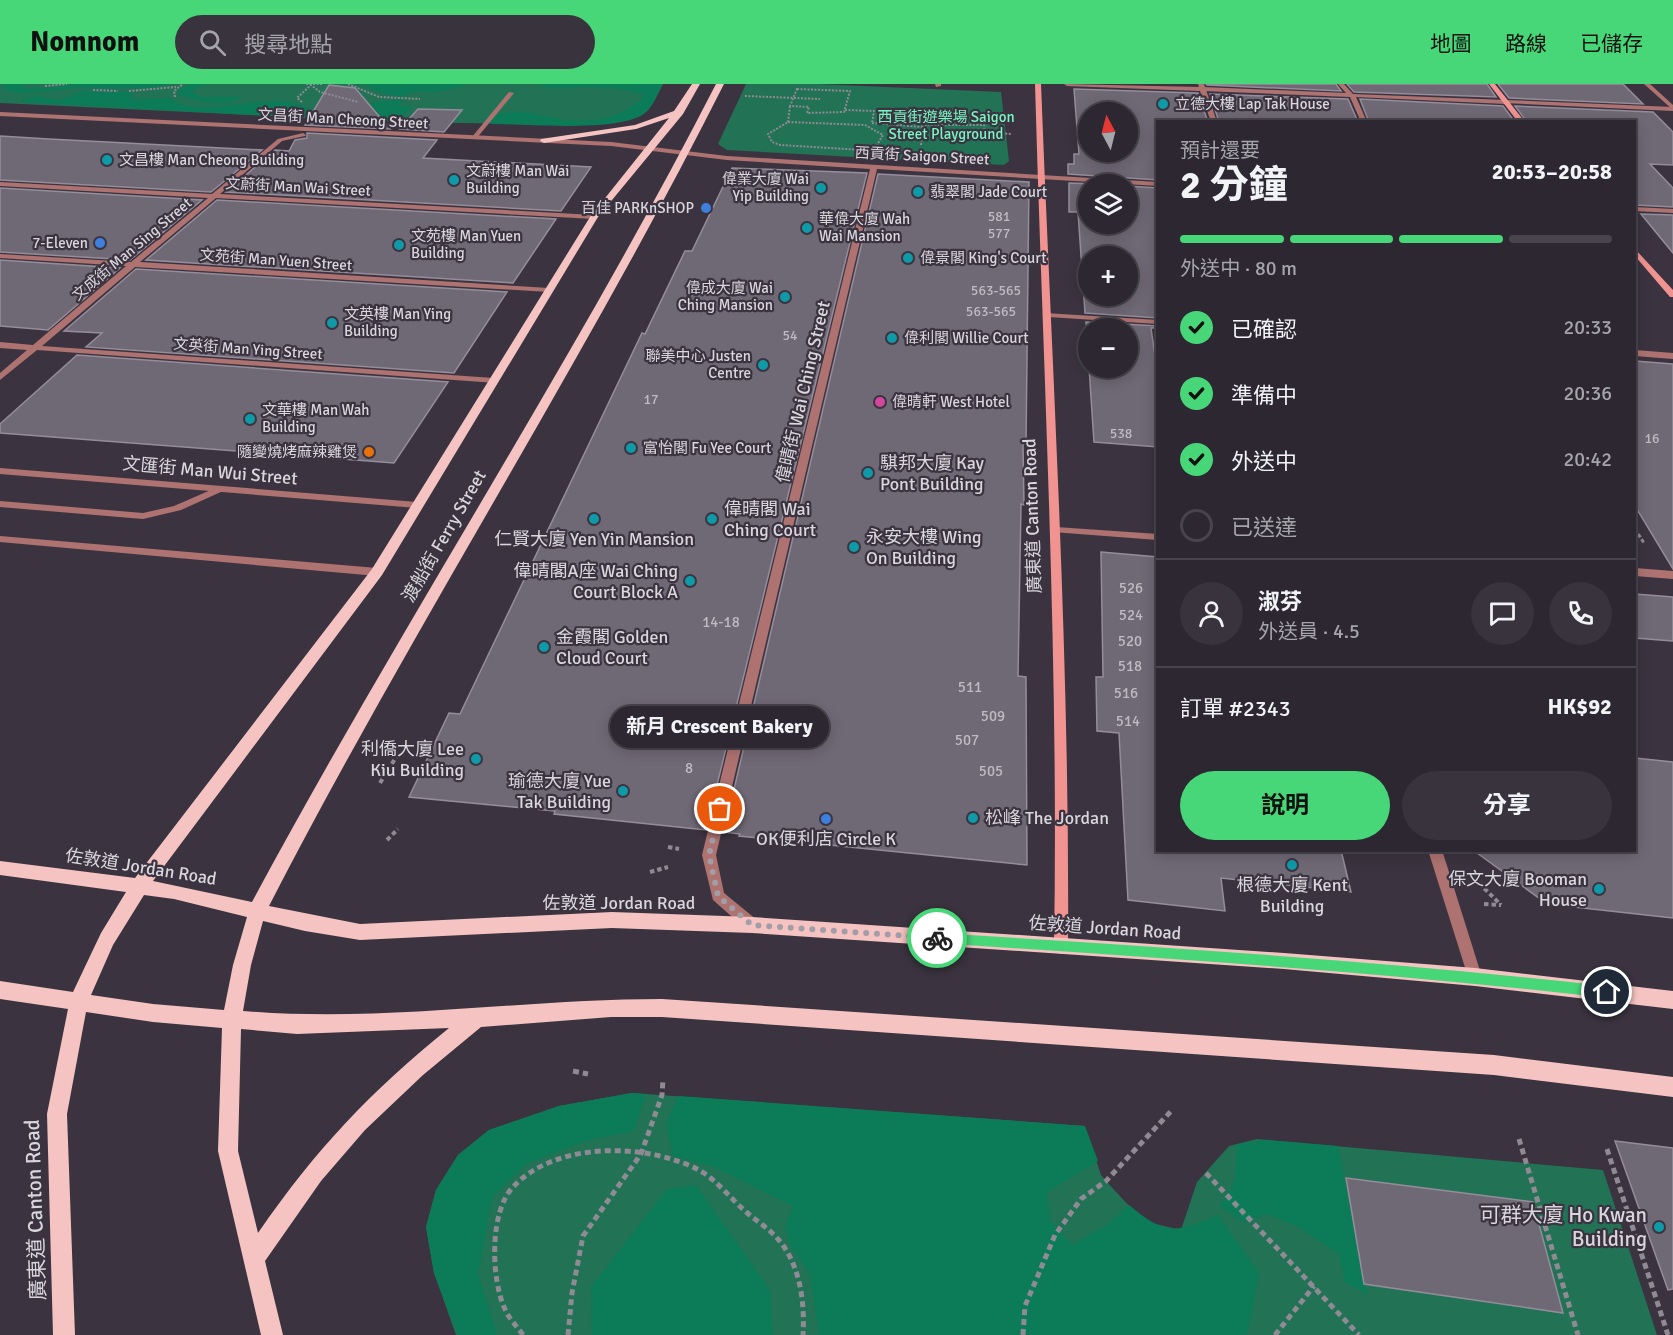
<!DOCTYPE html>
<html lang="zh-TW">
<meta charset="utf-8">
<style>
:root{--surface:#2c2730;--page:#38333c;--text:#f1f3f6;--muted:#a6a5ab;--line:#48444c;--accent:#48d778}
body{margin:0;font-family:Signika,"Noto Sans TC",sans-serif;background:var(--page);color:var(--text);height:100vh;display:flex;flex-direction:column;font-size:22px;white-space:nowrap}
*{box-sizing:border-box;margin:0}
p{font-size:20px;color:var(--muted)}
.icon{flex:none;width:33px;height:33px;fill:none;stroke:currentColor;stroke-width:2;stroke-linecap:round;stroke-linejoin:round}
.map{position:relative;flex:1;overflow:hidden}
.panel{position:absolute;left:1156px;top:36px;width:480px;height:732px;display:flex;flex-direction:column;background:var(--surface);border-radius:0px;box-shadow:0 3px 15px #0003,0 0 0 2px var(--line)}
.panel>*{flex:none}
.needle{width:39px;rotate:353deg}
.controls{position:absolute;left:1078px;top:18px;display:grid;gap:12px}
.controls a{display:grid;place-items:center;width:60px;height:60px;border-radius:50%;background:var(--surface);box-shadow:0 3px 15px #0003,0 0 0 2px var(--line);font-size:30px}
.pin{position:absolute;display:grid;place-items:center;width:51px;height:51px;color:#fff;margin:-26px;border:3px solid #fff;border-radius:50%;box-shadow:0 2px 6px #0007}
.courier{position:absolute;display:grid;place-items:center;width:60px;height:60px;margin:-30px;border:4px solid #48d778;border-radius:50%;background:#fff;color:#222;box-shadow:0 2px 8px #0007}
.bubble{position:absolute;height:42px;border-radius:21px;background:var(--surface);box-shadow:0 3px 15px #0003,0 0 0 2px var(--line);font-size:20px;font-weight:700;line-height:42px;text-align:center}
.head em{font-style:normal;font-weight:700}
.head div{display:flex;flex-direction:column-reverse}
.head{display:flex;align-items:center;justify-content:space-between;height:102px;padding:0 24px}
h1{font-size:39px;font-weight:700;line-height:45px}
.bar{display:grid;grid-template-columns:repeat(4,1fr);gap:9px 6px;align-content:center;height:72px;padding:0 24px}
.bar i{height:8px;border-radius:4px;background:var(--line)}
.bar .selected{background:var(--accent)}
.bar p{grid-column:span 4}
.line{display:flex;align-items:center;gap:15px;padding:0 24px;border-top:2px solid var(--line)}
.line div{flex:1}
.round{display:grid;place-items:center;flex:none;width:63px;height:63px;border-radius:32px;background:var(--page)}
ol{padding:0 24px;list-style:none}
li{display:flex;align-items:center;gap:18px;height:66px}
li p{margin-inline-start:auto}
li .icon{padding:6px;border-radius:50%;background:var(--accent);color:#111;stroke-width:4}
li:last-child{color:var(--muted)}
li i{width:33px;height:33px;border:3px solid var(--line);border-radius:50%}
.primary-button{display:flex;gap:12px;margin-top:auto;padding:12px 24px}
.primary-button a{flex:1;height:69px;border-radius:36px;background:var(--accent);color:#111;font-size:24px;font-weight:700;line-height:69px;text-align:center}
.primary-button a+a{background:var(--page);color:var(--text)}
header{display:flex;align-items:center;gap:36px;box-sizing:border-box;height:84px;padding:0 30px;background:var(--accent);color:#111}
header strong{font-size:28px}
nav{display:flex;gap:33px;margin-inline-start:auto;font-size:21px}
.search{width:420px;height:54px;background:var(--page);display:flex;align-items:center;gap:15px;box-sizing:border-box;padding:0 21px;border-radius:33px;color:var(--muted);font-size:22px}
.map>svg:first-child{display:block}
</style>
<header>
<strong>Nomnom</strong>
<div class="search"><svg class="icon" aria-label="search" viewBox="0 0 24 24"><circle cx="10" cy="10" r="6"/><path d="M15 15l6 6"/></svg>搜尋地點</div>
<nav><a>地圖</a><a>路線</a><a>已儲存</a></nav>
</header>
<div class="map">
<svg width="1673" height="1251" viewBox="0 0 1673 1251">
<rect width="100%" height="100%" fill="#3b3440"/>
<g fill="#227255">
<polygon points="0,0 663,0 649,25 641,32 590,41 398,38 0,19"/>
<polygon points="746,0 817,0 1001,8 1009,77 1004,81 727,66 718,60"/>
<polygon points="632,1009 1085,1042 1101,1091 1106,1097 1143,1137 1181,1146 1197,1098 1229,1062 1257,1055 1603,1086 1657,1251 456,1251 434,1189 426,1143 436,1106 458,1071 489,1046 559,1022"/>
</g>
<g fill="#0c7b58">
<path d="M5 0H24L22 4C42 7 58 2 77 0 109 0 143 0 175 0L148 4H79L31 9H15L2 4Z"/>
<path d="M189 0H207L191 7 201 13H243C226 24 196 17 179 11V6Z"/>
<path d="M362 0H464L462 3 436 8 412 7 406 12C388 13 378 8 362 0Z"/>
<path d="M537 0H663C658 9 654 21 646 28 624 49 526 40 493 40L482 37C489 34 497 30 504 29 523 25 541 32 559 35 591 40 623 35 645 11 627 5 605 3 588 3 572 3 549 8 537 0Z"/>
<path d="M82 7 133 8 131 13 133 15 170 14C203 40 276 0 312 27L307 34 20 18C34 8 47 14 60 16Z"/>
<polygon points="404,16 398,22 412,22 398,38 321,34 380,17"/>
<polygon points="632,1009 646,1010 634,1047 585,1057 526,1080 492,1113 478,1190 497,1251 458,1251 434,1189 426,1143 436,1106 458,1071 489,1046 559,1022"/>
<path d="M678 1012 1085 1042 1098 1077 1047 1108 1050 1136 1072 1161 1111 1138 1129 1121C1166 1152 1175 1149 1218 1131L1259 1189 1248 1247 1245 1251H819L810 1189 791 1163 785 1143 793 1122 714 1083 673 1072 666 1040Z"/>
<polygon points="1266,1056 1338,1062 1367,1211 1345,1198 1339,1170 1298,1143 1267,1130 1243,1138 1219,1122 1235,1097 1237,1060"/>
<polygon points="696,1101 770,1206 773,1251 592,1251 591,1203 667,1105"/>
</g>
<g fill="#6f6875" stroke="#958d9b" stroke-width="1.5" fill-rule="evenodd">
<polygon points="1206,0 1336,0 1341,7 1207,1"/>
<polygon points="1347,0 1487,0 1496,13 1354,8"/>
<polygon points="1498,0 1623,0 1643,20 1509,14"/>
<polygon points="329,1 355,4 390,45 305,41"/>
<path d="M1074 5 1198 9 1208 38H1158V96L1068 90V80H1074V70H1079ZM1089 28H1128V68H1089Z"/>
<polygon points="1210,10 1348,15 1358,38 1219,38"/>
<polygon points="1360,15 1503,22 1515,38 1369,38"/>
<polygon points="1515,22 1653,28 1673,48 1673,81 1650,80 1673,104 1673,123 1635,121 1635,38 1527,38"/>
<polygon points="418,25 462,26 444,48 400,45"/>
<polygon points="307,49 437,56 423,74 591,83 561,127 226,108 275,66 289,67 295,56 307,54"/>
<polygon points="0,52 49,55 262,66 211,108 0,96"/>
<polygon points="732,84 867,89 706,746 554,730 555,727 409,713 449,629 460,630 642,249 645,250 685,167 692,167"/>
<polygon points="878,90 1029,98 1026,360 1023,360 1024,421 1021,420 1018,592 1026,593 1027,781 739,752 740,750 724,748"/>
<path d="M1069 99 1096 100H1089V140H1128V102L1158 104V234L1085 229 1078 128H1069ZM1089 172H1128V212H1089Z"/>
<polygon points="0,104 202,116 130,176 0,168"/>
<polygon points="217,116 556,135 513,199 146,176"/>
<polygon points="1641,130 1673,131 1673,169"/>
<polygon points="0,176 120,184 48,246 0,242"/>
<polygon points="136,185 507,208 454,289 86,263 102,249 64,247"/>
<path d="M1086 238 1158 242V244H1151L1158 293V363L1094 358ZM1089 244H1128V284H1089Z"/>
<polygon points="77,271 448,298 394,379 0,349 0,340"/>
<polygon points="1635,277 1673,280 1673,485 1635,422"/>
<polygon points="1101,468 1158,473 1158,766 1341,766 1351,808 1221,794 1225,827 1128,816 1119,649 1097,647 1096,593 1103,593"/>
<polygon points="1635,510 1673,513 1673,557 1635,554"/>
<polygon points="1635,674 1673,678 1673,834 1547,820 1473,766 1635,766"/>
<polygon points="1615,1057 1673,1064 1673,1205 1668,1206"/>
<polygon points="1346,1094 1533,1118 1563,1229 1364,1200"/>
</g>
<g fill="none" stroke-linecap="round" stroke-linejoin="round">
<g stroke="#8f8a93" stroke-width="2" stroke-dasharray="2 1.5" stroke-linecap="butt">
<polyline points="306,0 322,0"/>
<polyline points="348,0 379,13 420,15"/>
<polyline points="45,2 67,0"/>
<polygon points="797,5 850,7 844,28 807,29 809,23 790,22"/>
<polyline points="93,6 118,7"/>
<polyline points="129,7 176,3"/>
<polyline points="745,12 820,15"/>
<polyline points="175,13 174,7 183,0"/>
<polyline points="302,18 297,14 311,1 320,8 358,18"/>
<polyline points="845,26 874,27 872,39"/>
<polyline points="984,34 984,41"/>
<polygon points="788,38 865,41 883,51 877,61 863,66 780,61 772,58 768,50"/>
<polyline points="788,38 790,22"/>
<polyline points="872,39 923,43"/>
<polyline points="921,61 923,41 984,41 985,48 1012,50"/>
</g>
<polyline stroke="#8f8a93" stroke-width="3" stroke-dasharray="4 2" stroke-linecap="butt" points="1635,445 1644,459"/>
<g stroke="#8f8a93" stroke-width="4" stroke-dasharray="4.5 3" stroke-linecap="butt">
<polyline points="380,699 398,670"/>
<polyline points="387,756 398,745"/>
<polyline points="668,763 679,765"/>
<polyline points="650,788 668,783"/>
<polyline points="1479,799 1501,821"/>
<polyline points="1484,820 1501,821"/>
</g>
<g stroke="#8f8a93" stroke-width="5" stroke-dasharray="6 4" stroke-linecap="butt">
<polyline points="573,987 588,990"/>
<polyline points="1519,1055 1578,1251"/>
<polyline points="1607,1065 1668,1251"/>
<polyline points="1206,1089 1359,1251"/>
<path d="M523 1251C517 1242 509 1235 505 1225 491 1196 489 1128 513 1103 556 1057 645 1059 697 1085 715 1094 730 1114 745 1127 755 1136 767 1143 776 1153 800 1178 805 1218 803 1251"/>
<polyline points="568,1251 572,1209 583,1152 641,1070 662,1011 663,995"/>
<polyline points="1023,1251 1025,1222 1055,1151 1081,1115 1106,1097 1173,1025"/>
<polyline points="1275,1251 1314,1202"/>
</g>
<g fill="#ae7371" fill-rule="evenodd">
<polygon points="935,0 941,0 941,2 936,3"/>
<polygon points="509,8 514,9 476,55 472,55 472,53"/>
<polygon points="220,402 225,405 223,407 181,426 143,435 0,423 0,417 143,429 174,422"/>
</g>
<g fill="#ae7371" fill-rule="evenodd">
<polygon points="1338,0 1344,0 1353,10 1506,16 1509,18 1506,20 1356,13 1367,38 1361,38 1350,13 1203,7 1200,5 1203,3 1346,9"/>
<polygon points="1644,0 1650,0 1673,21 1673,26"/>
</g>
<g fill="#ae7371" fill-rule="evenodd">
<polygon points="1064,0 1199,3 1198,0 1204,0 1217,38 1211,38 1200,7 1067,2"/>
<polygon points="1506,16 1673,23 1673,27 1504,19"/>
<polygon points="0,28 611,58 727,72 1158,98 1158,102 877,85 716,771 724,809 757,836 759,841 757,846 752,847 747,846 713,816 702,771 870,85 727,76 611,62 0,32"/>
<polygon points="303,49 306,51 305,52 282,57 220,110 594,131 598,133 594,135 216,114 140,178 549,204 553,206 549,208 135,183 42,262 493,294 497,297 496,299 37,266 0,296 0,289 27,266 0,264 0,258 33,261 126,182 0,174 0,170 131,178 208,114 0,102 0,98 212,110 278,55"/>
<polygon points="1635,123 1673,125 1673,129 1635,127"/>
<polygon points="1045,229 1158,236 1158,240 1048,233 1044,231"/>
<polygon points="1635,266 1673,269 1673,275 1635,272"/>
<polygon points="0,384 417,418 422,421 417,424 0,390"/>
<polygon points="1056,443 1158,450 1158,456 1052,448 1051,446"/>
<polygon points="0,452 377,484 382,488 377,492 0,458"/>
<polygon points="1635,484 1673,487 1673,495 1635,492"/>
<polygon points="1428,766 1442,766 1482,893 1480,898 1475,900 1470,898 1468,893"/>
</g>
<g fill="#f09391" fill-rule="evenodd">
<path d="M1035 0H1041C1052 288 1070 575 1068 863L1066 868 1061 870 1056 868 1054 863C1059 575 1043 288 1035 0Z"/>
<polygon points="1489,0 1495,0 1525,38 1518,38"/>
<polygon points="1635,165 1673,206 1673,213 1670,213 1635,172"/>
</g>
<path fill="#f5c4c2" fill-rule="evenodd" d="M692 0H700L683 30 598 133 382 491 153 797 252 818C400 542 573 279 716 0H724C583 280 412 544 269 822L360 840 612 828 752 833 1284 869 1475 884 1673 907V925L1475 902 1284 885 752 849 612 844 360 856 305 847 263 837 251 881 243 927C383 939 522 915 662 915L1494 971 1673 993V1013L1494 991 662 933H611L481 943 423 991 365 1046 321 1097 265 1177 283 1251H261L218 1067 222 944 153 938 86 928 67 1030 75 1251H53L47 1030 68 925 0 915V897L73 908 101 849 126 808 0 791V777L135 794 372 485 590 133 669 34 636 45 544 59 540 57 541 55 635 41 674 27ZM144 811 174 815 247 833 233 881 224 926 153 920 91 911 113 861ZM449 944C370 1008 316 1065 258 1149L238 1067 241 945 297 950Z"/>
</g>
<path fill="#48d778" d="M937 849C1161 863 1384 877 1607 902L1613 908 1607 914C1384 888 1161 874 937 859L931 854Z"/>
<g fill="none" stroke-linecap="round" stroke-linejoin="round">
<polyline stroke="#a29da6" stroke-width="6" stroke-dasharray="0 10.8" points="720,725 709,771 718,812 752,841 937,854"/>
</g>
<g fill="#0f9aa8" stroke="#3b3440" stroke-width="2">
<circle cx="1163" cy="20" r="6"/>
<circle cx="107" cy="76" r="6"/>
<circle cx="454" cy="96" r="6"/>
<circle cx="821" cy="104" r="6"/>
<circle cx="918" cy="108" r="6"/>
<circle cx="807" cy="144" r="6"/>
<circle cx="399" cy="161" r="6"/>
<circle cx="908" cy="174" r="6"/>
<circle cx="785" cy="213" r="6"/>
<circle cx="332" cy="239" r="6"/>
<circle cx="892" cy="254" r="6"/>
<circle cx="763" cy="281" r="6"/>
<circle cx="250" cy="335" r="6"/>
<circle cx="631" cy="364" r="6"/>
<circle cx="868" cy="389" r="6"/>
<circle cx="594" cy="435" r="6"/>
<circle cx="712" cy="435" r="6"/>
<circle cx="854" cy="463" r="6"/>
<circle cx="690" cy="497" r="6"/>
<circle cx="544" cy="563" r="6"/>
<circle cx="476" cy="675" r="6"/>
<circle cx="623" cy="707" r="6"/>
<circle cx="973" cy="734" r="6"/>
<circle cx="1292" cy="781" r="6"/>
<circle cx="1599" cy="805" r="6"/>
<circle cx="1659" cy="1143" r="6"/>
</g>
<g fill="#3f7fe0" stroke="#3b3440" stroke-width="2">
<circle cx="706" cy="124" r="6"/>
<circle cx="100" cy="159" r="6"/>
<circle cx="826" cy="735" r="6"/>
</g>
<circle fill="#d1479c" stroke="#3b3440" stroke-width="2" cx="880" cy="318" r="6"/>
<circle fill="#e8710a" stroke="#3b3440" stroke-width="2" cx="369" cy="368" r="6"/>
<g text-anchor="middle" stroke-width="4.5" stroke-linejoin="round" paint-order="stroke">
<g font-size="14" fill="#bfbac3">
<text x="999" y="137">581</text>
<text x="999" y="154">577</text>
<text x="996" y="211">563-565</text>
<text x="991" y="232">563-565</text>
<text x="790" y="256">54</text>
<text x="651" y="320">17</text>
<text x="1121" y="354">538</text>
<text x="1652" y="359">16</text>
</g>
<g font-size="15" fill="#dad6dd" stroke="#3b3440" text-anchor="start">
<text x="1175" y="25">立德大樓 Lap Tak House</text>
<text x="119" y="81">文昌樓 Man Cheong Building</text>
<text x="466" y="92">文蔚樓 Man Wai<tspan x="466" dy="17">Building</tspan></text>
<text x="809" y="100" text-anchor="end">偉業大廈 Wai<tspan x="809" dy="17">Yip Building</tspan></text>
<text x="930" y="113">翡翠閣 Jade Court</text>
<text x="694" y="129" text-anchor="end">百佳 PARKnSHOP</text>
<text x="819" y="140">華偉大廈 Wah<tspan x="819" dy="17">Wai Mansion</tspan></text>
<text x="411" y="157">文苑樓 Man Yuen<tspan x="411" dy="17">Building</tspan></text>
<text x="88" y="164" text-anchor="end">7-Eleven</text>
<text x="920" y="179">偉景閣 King's Court</text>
<text x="773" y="209" text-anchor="end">偉成大廈 Wai<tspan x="773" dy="17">Ching Mansion</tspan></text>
<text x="344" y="235">文英樓 Man Ying<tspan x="344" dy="17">Building</tspan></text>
<text x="904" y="259">偉利閣 Willie Court</text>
<text x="751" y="277" text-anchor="end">聯美中心 Justen<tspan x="751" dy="17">Centre</tspan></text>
<text x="892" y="323">偉晴軒 West Hotel</text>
<text x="262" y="331">文華樓 Man Wah<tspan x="262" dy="17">Building</tspan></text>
<text x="643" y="369">富怡閣 Fu Yee Court</text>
<text x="357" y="373" text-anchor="end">隨變燒烤麻辣雞煲</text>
</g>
<g font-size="15" fill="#76f6c2" stroke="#3b3440">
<text x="946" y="38">西貢街遊樂場 Saigon<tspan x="946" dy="17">Street Playground</tspan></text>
</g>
<g font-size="15" fill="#dad6dd" stroke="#3b3440">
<text transform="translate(343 35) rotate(3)" y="5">文昌街 Man Cheong Street</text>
<text transform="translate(922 72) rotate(3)" y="5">西貢街 Saigon Street</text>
<text transform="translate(298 103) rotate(3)" y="5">文蔚街 Man Wai Street</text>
<text transform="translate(132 165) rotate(-40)" y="5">文成街 Man Sing Street</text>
<text transform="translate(276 176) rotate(4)" y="5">文苑街 Man Yuen Street</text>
<text transform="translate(248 265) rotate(4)" y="5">文英街 Man Ying Street</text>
</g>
<g font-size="15" fill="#bfbac3">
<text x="1131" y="509">526</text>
<text x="1131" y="536">524</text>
<text x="721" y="543">14-18</text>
<text x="1130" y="562">520</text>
<text x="1130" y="587">518</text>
<text x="970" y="608">511</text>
<text x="1126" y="614">516</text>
<text x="993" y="637">509</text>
<text x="1128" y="642">514</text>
<text x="967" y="661">507</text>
<text x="689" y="689">8</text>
<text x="991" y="692">505</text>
</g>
<g font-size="18" fill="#dad6dd" stroke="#3b3440">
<text transform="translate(803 308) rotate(-77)" y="6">偉晴街 Wai Ching Street</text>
<text transform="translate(210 387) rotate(5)" y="6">文匯街 Man Wui Street</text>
<text transform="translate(1032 432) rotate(-92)" y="6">廣東道 Canton Road</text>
<text transform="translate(444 452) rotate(-60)" y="6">渡船街 Ferry Street</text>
<text transform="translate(141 783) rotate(9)" y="6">佐敦道 Jordan Road</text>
<text x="619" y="825">佐敦道 Jordan Road</text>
<text transform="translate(1105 844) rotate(4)" y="6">佐敦道 Jordan Road</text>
</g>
<g font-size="18" fill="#dad6dd" stroke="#3b3440" text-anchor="start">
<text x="880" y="385">騏邦大廈 Kay<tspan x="880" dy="21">Pont Building</tspan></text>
<text x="724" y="431">偉晴閣 Wai<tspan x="724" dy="21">Ching Court</tspan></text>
<text x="866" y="459">永安大樓 Wing<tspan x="866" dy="21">On Building</tspan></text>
<text x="594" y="461" text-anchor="middle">仁賢大廈 Yen Yin Mansion</text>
<text x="678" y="493" text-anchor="end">偉晴閣A座 Wai Ching<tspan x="678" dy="21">Court Block A</tspan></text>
<text x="556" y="559">金霞閣 Golden<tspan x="556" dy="21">Cloud Court</tspan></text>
<text x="464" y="671" text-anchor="end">利僑大廈 Lee<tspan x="464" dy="21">Kiu Building</tspan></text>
<text x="611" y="703" text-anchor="end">瑜德大廈 Yue<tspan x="611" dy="21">Tak Building</tspan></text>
<text x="985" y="740">松峰 The Jordan</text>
<text x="826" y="761" text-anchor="middle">OK便利店 Circle K</text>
<text x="1587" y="801" text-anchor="end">保文大廈 Booman<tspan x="1587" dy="21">House</tspan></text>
<text x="1292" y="807" text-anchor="middle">根德大廈 Kent<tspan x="1292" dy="21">Building</tspan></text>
</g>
<g font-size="21" fill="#dad6dd" stroke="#3b3440">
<text transform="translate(35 1126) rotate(-92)" y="7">廣東道 Canton Road</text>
</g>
<g font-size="21" fill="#dad6dd" stroke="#3b3440" text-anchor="end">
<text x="1647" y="1138">可群大廈 Ho Kwan<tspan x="1647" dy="24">Building</tspan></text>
</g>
</g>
</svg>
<div class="controls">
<a><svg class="needle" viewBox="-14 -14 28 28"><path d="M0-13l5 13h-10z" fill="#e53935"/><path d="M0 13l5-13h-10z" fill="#a6a5ab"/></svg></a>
<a><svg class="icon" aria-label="layers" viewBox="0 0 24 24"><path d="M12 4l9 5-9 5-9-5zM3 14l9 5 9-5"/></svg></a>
<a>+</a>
<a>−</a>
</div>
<div class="pin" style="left:720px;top:725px;background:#ea580c"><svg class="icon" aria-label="bag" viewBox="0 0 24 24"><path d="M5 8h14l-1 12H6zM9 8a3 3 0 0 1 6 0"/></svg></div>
<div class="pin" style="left:1607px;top:908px;background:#1f2937"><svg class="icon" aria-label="home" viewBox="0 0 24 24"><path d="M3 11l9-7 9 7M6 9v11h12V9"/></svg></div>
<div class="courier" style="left:937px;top:854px"><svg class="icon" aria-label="bike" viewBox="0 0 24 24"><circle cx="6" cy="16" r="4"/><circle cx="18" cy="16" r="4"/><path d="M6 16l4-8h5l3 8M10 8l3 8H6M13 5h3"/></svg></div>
<div class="bubble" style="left:610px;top:622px;width:219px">新月 Crescent Bakery</div>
<section class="panel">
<div class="head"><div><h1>2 分鐘</h1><p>預計還要</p></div><em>20:53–20:58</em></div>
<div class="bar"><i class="selected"></i><i class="selected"></i><i class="selected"></i><i></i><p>外送中 · 80 m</p></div>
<ol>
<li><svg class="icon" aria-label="check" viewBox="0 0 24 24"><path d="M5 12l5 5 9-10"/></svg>已確認<p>20:33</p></li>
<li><svg class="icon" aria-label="check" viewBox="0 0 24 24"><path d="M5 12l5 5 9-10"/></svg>準備中<p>20:36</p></li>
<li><svg class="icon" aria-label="check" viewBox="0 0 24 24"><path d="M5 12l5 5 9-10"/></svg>外送中<p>20:42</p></li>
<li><i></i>已送達</li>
</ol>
<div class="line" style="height:108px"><a class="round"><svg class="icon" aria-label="person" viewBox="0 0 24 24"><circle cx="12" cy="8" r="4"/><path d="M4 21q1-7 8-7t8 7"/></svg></a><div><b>淑芬</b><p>外送員 · 4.5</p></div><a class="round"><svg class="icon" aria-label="chat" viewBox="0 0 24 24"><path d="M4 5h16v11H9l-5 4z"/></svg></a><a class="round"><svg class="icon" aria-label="phone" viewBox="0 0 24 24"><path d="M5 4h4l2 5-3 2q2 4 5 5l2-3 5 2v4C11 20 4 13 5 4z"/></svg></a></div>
<div class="line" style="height:78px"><div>訂單 #2343</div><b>HK$92</b></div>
<div class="primary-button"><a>說明</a><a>分享</a></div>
</section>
</div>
